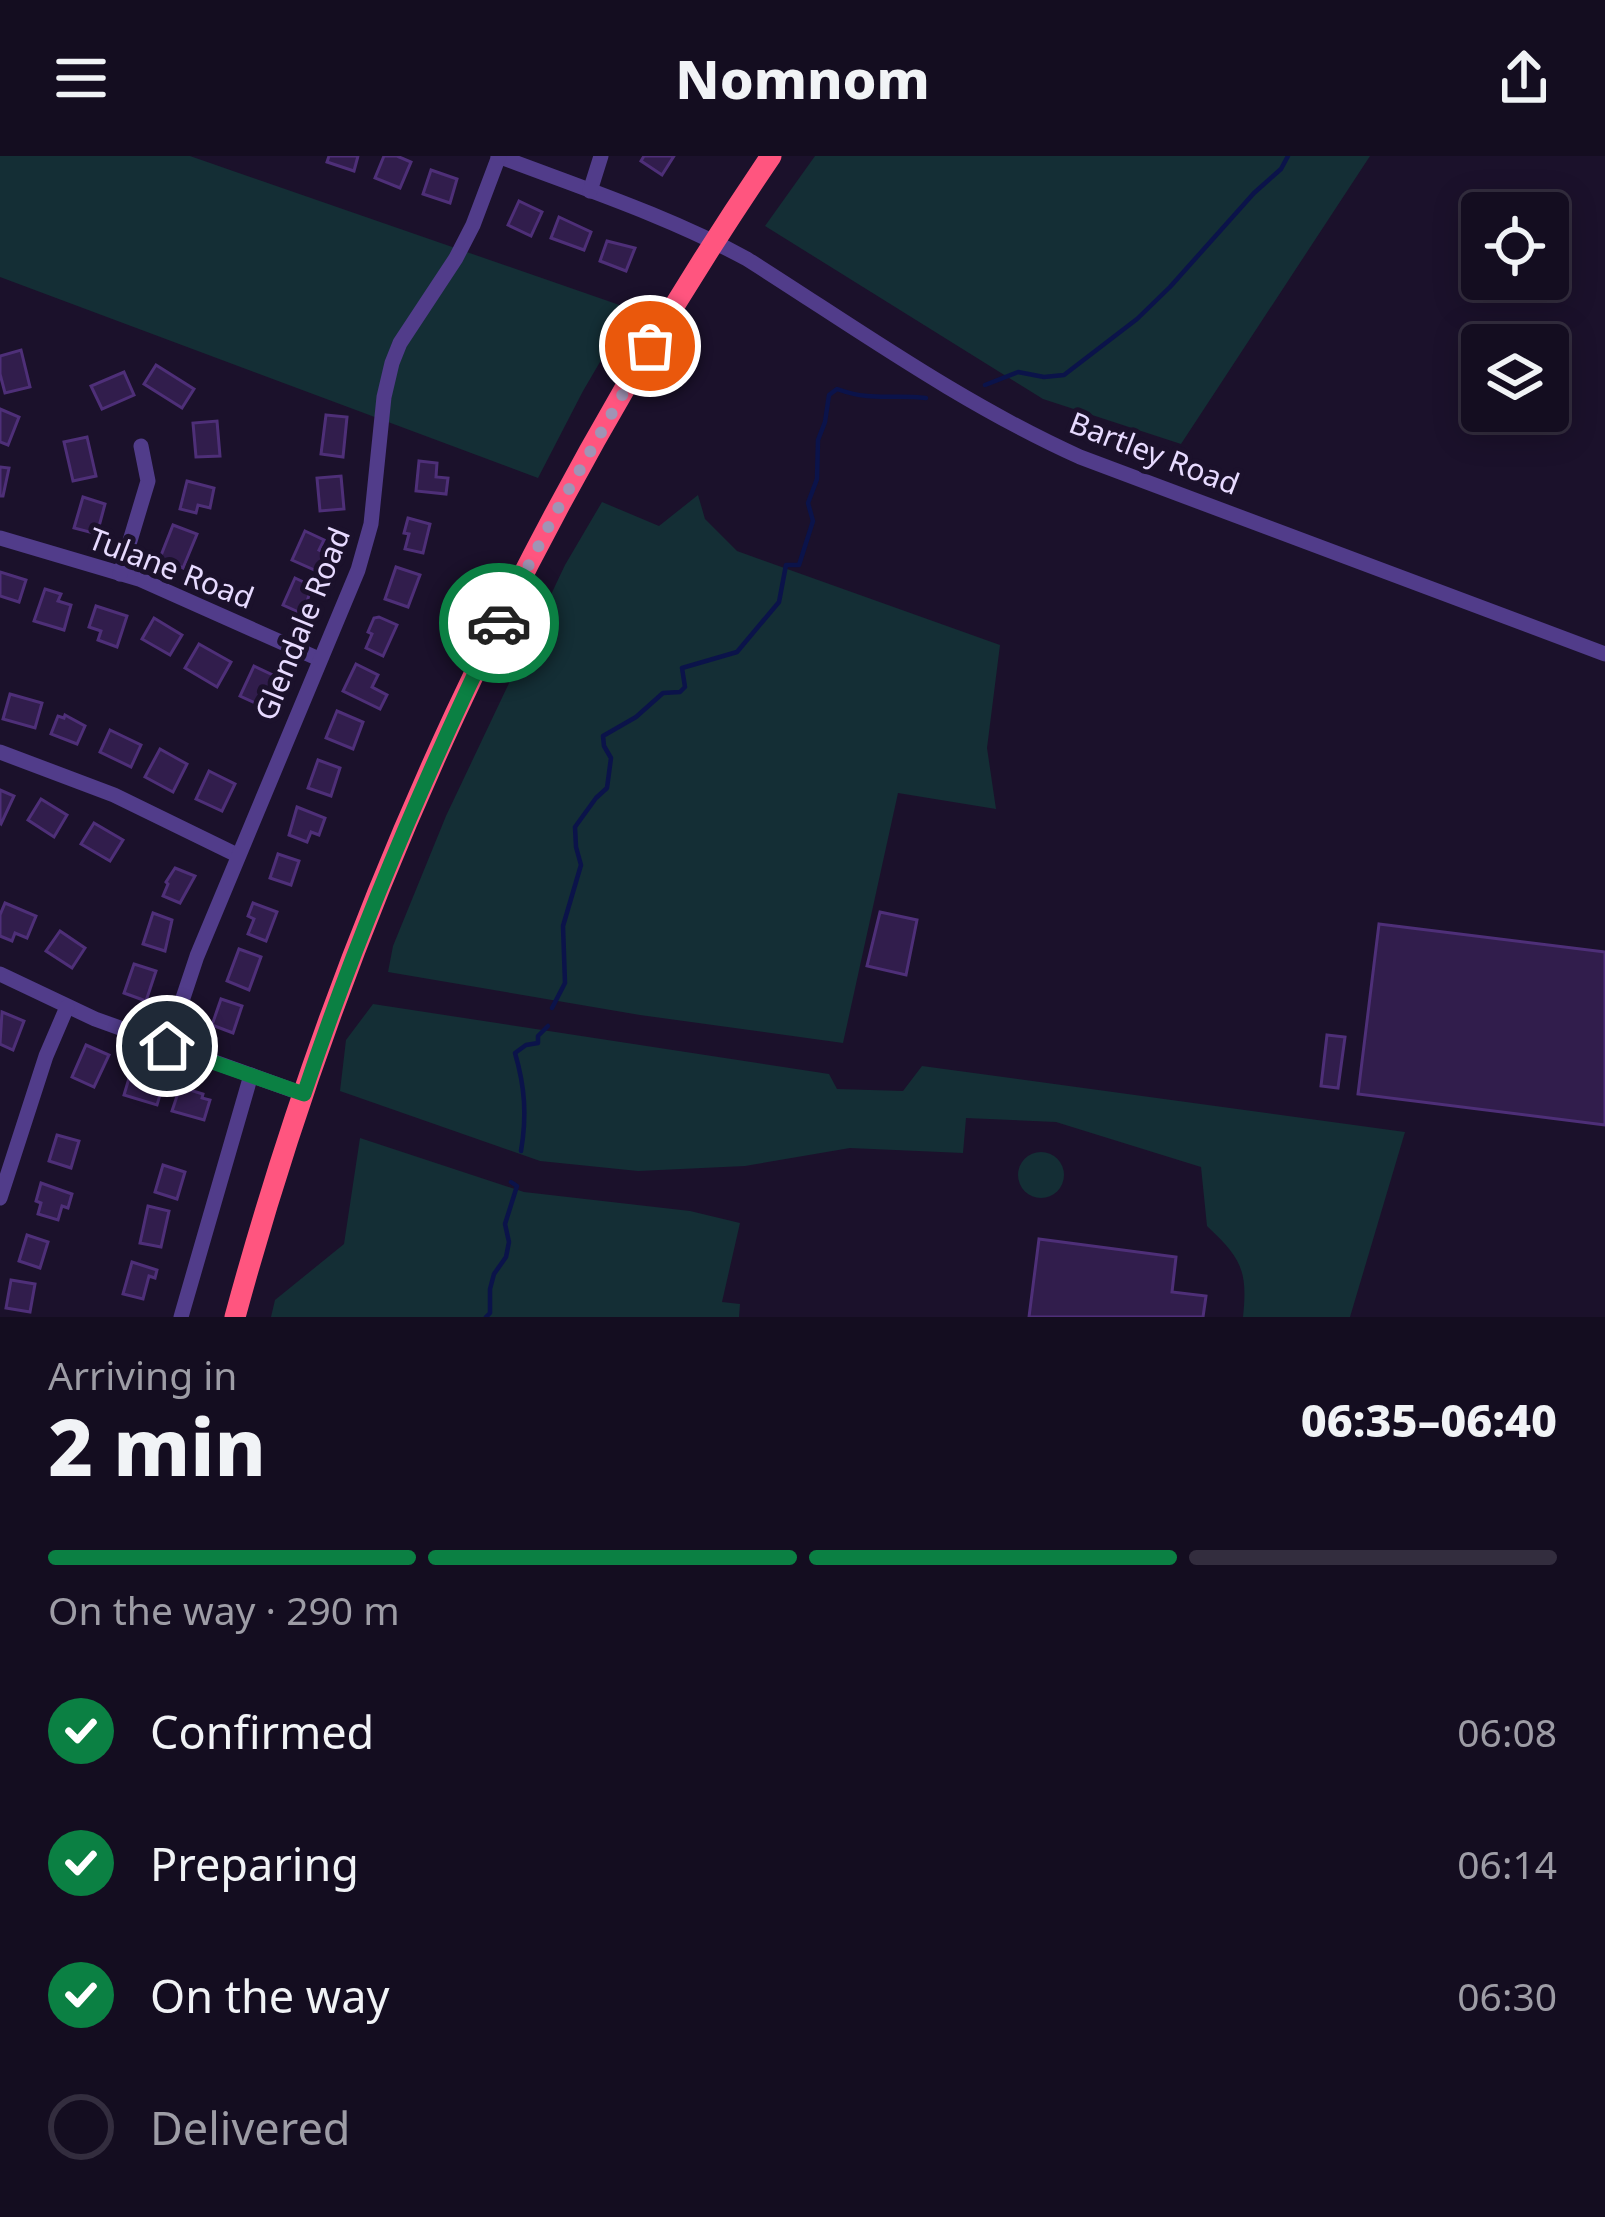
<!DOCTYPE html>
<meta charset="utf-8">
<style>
:root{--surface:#140d20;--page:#211b2d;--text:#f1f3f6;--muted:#9d9ca5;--line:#332d3e;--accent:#0b8043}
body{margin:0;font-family:"Noto Sans",sans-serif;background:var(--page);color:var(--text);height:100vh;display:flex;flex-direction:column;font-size:45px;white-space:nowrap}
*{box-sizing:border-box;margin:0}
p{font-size:39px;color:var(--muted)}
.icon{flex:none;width:66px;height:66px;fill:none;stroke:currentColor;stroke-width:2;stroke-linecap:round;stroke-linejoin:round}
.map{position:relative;height:1161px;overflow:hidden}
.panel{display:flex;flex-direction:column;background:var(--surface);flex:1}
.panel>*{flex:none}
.tools{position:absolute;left:1461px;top:36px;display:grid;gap:24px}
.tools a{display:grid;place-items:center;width:108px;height:108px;border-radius:12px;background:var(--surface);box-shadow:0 6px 30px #0003,0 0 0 3px var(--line);font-size:60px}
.pin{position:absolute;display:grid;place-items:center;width:102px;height:102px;color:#fff;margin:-51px;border:6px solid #fff;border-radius:50%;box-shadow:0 3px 12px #0007}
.courier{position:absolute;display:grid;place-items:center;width:120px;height:120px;margin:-60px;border:9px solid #0b8043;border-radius:50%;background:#fff;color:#222;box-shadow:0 3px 15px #0007}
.overview em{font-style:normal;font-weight:800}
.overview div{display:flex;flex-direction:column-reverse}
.overview{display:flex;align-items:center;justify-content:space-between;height:204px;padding:0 48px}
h1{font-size:78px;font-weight:800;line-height:90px}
.bar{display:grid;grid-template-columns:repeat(4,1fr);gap:18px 12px;align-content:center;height:144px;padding:0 48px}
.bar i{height:15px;border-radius:9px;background:var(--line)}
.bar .current{background:var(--accent)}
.bar p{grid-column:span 4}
ol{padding:0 48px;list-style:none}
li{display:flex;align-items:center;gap:36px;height:132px}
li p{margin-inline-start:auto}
li .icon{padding:12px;border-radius:50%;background:var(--accent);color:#fff;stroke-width:4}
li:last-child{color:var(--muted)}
li i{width:66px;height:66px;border:6px solid var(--line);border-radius:50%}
header{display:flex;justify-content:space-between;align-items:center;height:156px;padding:0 48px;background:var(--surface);font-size:54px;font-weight:800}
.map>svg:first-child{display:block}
</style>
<header><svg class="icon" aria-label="menu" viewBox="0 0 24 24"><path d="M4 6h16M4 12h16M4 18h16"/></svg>Nomnom<svg class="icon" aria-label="share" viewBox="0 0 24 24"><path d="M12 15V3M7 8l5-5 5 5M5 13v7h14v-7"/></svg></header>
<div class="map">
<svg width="1605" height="1161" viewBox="0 0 1605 1161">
<rect width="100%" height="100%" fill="#1b112b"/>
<g fill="#142e35">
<polygon points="0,0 190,0 631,153 583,235 538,322 0,121"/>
<polygon points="815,0 1370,0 1181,288 1043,243 765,70"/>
<polygon points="698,339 705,363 737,395 1000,489 987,592 996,653 898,637 843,887 640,859 388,816 393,790 446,660 565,409 602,346 659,370"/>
<path d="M373 848 829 918 837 933 903 935 922 910 1405 976 1350 1161H1243C1248 1114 1241 1102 1207 1070L1201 1011 1056 966 966 962 963 997 850 992 745 1010 638 1015 540 1005 340 935 346 884Z"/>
<polygon points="360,982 524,1036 690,1055 740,1067 722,1146 740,1148 739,1161 271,1161 275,1144 344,1088"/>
<circle cx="1041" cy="1019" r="23"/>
</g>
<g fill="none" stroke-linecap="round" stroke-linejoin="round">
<g stroke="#0b134a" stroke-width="4.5">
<polyline points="985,229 1018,216 1044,221 1064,219 1137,163 1170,131 1254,37 1281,13 1288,0"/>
<path d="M552 852 565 827 563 770 581 709 576 691 575 671 596 642 607 632 611 602 604 590 603 580 636 561 663 537 680 536 685 531 682 512 737 496 779 446 786 409H799L813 365 808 347 817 323 818 284 825 266 829 239 837 233C873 246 891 238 926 242"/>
<path d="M521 995C527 960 525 931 515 897L526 889 538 887V880L548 870"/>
<polyline points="486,1161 490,1157 490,1133 494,1118 506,1101 509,1086 505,1068 517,1030 511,1026"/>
</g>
</g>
<g fill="#311d4c" stroke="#4e2f78" stroke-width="3">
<polygon points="329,0 358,0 354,15 327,6"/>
<polygon points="384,0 397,0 411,6 400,32 375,22"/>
<polygon points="644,0 674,0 662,19 641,5"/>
<polygon points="431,14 457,23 450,47 423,38"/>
<polygon points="519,45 542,56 531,80 508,69"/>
<polygon points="559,61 591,76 584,94 551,82"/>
<polygon points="607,85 635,92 626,115 600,105"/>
<polygon points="21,194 30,231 5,237 0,218 0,200"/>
<polygon points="156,209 194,233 182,252 144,228"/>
<polygon points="124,216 134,239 102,253 91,230"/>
<polygon points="0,253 19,261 8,289 0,286"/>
<polygon points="326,259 347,261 343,301 321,298"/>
<polygon points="217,265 220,300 196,301 193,267"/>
<polygon points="87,281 96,320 73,325 64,286"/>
<polygon points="419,305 437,307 436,321 448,322 446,338 416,335"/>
<polygon points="0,311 9,312 3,340 0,340"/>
<polygon points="341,320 344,353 320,355 317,322"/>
<polygon points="187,325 214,332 210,352 198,349 196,357 180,353"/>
<polygon points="83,341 105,348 97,378 74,372"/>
<polygon points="408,362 430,368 423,397 405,393 409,378 404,377"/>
<polygon points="173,369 197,378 183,412 160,402"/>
<polygon points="305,375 324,384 319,394 327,398 319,416 292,404"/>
<polygon points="396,411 420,419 408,451 385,443"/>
<polygon points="0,416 26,424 19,446 0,440"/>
<polygon points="295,422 312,430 303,458 283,449"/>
<polygon points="45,433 61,438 58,445 71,449 64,474 34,465"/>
<polygon points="96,450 127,460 117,491 98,484 101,475 89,471"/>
<polygon points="379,461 397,469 383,500 366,492 372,478 368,476 374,462"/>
<polygon points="154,462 182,479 170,499 142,483"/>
<polygon points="199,488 231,506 217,531 185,512"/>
<polygon points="356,508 378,519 372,531 387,539 380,553 343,535"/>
<polygon points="254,510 279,522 266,552 240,540"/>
<polygon points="10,538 42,547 35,572 3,563"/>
<polygon points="337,555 363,566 353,593 326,582"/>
<polygon points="65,559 85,570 77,588 51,578 58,560 64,562"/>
<polygon points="110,574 141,589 131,611 100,596"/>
<polygon points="160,593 187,608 173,636 145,621"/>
<polygon points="318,604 340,612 331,640 308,632"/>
<polygon points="209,615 235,628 222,655 196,643"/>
<polygon points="0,634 14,640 1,668 0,667"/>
<polygon points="41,643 67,659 54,681 28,664"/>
<polygon points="297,651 325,662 319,679 311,676 307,686 289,679"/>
<polygon points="94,667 123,684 110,705 81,688"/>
<polygon points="278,698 299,705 291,729 270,722"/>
<polygon points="175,712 195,720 180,747 163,740 168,728 166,726"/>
<polygon points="5,747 36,760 27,782 15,777 12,785 0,780 0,759"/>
<polygon points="253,747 277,756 266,785 248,778 254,763 248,760"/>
<polygon points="880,756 917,764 906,819 867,810"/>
<polygon points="153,757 172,764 165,795 143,788"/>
<polygon points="1379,768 1605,796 1605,969 1358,938"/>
<polygon points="60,775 85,792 72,812 46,795"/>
<polygon points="239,793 261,801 249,834 227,825"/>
<polygon points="134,808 156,815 146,845 124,837"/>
<polygon points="221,843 242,850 233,877 212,869"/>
<polygon points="2,856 24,865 13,894 0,888"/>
<polygon points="1327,879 1345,881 1338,932 1321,930"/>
<polygon points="86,889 109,899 94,931 72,921"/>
<polygon points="130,919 139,922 140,919 164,926 157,949 124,939"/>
<polygon points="180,931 203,938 202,942 210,944 204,964 172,955"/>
<polygon points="57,979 79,985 71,1012 49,1005"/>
<polygon points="163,1009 185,1016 177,1043 155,1036"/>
<polygon points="41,1027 72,1038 68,1052 62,1050 58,1064 38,1058 41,1047 36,1045"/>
<polygon points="148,1050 169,1055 161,1091 140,1087"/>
<polygon points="27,1079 48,1086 40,1112 19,1105"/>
<polygon points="1039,1083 1176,1101 1172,1136 1206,1140 1203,1161 1029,1161"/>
<polygon points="132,1106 157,1114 155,1122 149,1120 143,1143 123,1138"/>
<polygon points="11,1124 35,1128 30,1156 6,1152"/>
</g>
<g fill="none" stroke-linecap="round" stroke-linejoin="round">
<g stroke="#513c8a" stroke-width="15">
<path d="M498 0C582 32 668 60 747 103 856 172 962 248 1080 301L1605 498"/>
<polyline points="590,35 601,0"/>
<polyline points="0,382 139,423 319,503"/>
<polyline points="120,418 148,325 141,290"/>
<polyline points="0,596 114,639 237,699"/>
<polyline points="0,818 95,863 303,938"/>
<polyline points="167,890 197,800 358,414 371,368 384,241 392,207 400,187 456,102 473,69 499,0"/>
<polyline points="0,1042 46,900 67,851"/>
<polyline points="181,1161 251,919"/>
</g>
<path stroke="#ff557f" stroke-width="21" d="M235 1161C347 748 531 354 771 0"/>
</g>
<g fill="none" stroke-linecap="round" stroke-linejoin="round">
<polyline stroke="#a094b5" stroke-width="12" stroke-dasharray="0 21.6" points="499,467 556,356 650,190"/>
<path stroke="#0b8043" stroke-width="15" d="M167 890 304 938C358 776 425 620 499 467"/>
</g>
<g text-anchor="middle" stroke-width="10" stroke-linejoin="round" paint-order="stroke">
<g font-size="30" fill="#e7daff" stroke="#1b112b">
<text transform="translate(1154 298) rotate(21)" y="10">Bartley Road</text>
<text transform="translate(171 413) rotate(21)" y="10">Tulane Road</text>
<text transform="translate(303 468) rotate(-68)" y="10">Glendale Road</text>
</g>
</g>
</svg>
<div class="tools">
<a><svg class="icon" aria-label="locate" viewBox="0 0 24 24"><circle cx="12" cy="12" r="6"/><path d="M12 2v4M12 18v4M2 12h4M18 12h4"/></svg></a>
<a><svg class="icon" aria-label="layers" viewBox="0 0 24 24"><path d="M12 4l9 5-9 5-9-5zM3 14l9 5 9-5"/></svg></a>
</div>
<div class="pin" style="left:650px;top:190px;background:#ea580c"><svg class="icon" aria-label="bag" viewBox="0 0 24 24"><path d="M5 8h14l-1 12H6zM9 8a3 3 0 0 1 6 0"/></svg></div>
<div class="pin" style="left:167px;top:890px;background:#1f2937"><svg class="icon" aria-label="home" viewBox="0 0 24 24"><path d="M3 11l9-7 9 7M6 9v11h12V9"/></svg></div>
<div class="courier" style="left:499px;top:467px"><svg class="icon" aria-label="car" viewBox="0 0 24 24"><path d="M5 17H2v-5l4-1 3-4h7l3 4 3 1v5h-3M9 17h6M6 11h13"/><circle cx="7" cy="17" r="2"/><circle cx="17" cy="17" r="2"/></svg></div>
</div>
<section class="panel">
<div class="overview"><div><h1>2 min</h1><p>Arriving in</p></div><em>06:35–06:40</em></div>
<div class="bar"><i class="current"></i><i class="current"></i><i class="current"></i><i></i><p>On the way · 290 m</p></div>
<ol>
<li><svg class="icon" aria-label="check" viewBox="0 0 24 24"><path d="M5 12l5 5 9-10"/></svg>Confirmed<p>06:08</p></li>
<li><svg class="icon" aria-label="check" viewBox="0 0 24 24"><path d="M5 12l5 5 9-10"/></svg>Preparing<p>06:14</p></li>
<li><svg class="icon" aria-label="check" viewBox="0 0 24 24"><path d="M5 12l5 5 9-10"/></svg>On the way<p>06:30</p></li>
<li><i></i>Delivered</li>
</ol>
</section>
